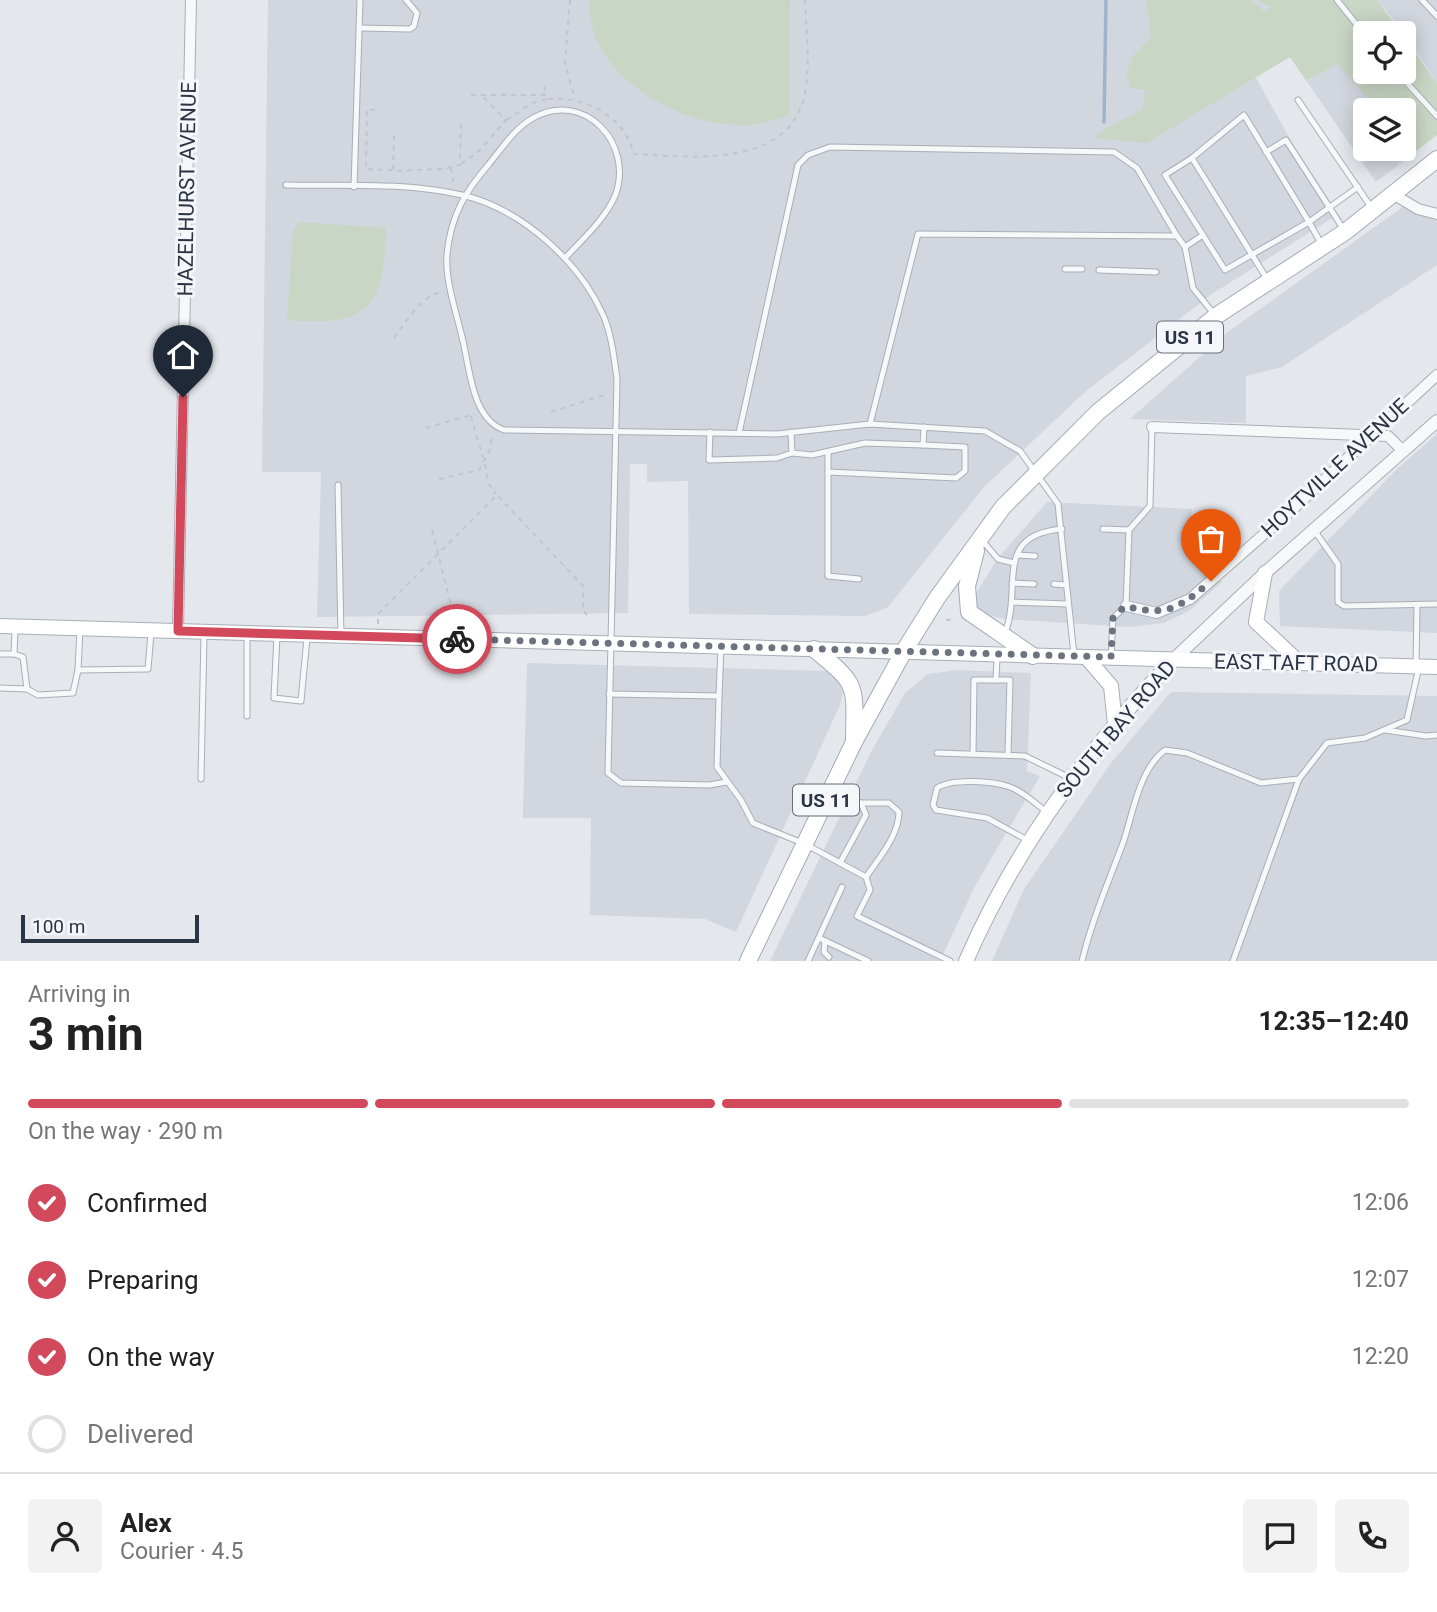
<!DOCTYPE html>
<meta charset="utf-8">
<style>
:root{--surface:#fff;--page:#f2f2f2;--text:#222;--muted:#767676;--line:#e0e0e0;--accent:#d1495b}
body{margin:0;font-family:Roboto,sans-serif;background:var(--page);color:var(--text);height:100vh;display:flex;flex-direction:column;font-size:26px;white-space:nowrap}
*{box-sizing:border-box;margin:0}
p{font-size:23px;color:var(--muted)}
.icon{flex:none;width:38px;height:38px;fill:none;stroke:currentColor;stroke-width:2;stroke-linecap:round;stroke-linejoin:round}
.map{position:relative;height:961px;overflow:hidden}
.sheet{display:flex;flex-direction:column;background:var(--surface);flex:1}
.sheet>*{flex:none}
.tools{position:absolute;left:1353px;top:21px;display:grid;gap:14px}
.tools a{display:grid;place-items:center;width:63px;height:63px;border-radius:7px;background:var(--surface);box-shadow:0 4px 18px #0003;font-size:35px}
.scale{position:absolute;left:21px;bottom:18px;width:178px;box-sizing:border-box;padding-left:7px;border:4px solid #2b3445;border-top:0;font-size:19px;line-height:24px;white-space:nowrap;color:#2b3445;-webkit-text-stroke:5px #f4f6f9;paint-order:stroke}
.pin{position:absolute;display:grid;place-items:center;width:60px;height:60px;color:#fff;margin:-72px -30px;border-radius:50% 50% 50% 0;rotate:-45deg;box-shadow:0 0 7px #0007}
.pin .icon{rotate:45deg}
.courier{position:absolute;display:grid;place-items:center;width:70px;height:70px;margin:-35px;border:5px solid #d1495b;border-radius:50%;background:#fff;color:#222;box-shadow:0 2px 9px #0007}
.head em{font-style:normal;font-weight:700}
.head div{display:flex;flex-direction:column-reverse}
.head{display:flex;align-items:center;justify-content:space-between;height:119px;padding:0 28px}
h1{font-size:46px;font-weight:700;line-height:52px}
.bar{display:grid;grid-template-columns:repeat(4,1fr);gap:10px 7px;align-content:center;height:84px;padding:0 28px}
.bar i{height:9px;border-radius:5px;background:var(--line)}
.bar .active{background:var(--accent)}
.bar p{grid-column:span 4}
.line{display:flex;align-items:center;gap:18px;padding:0 28px;border-top:2px solid var(--line)}
.line div{flex:1}
.round{display:grid;place-items:center;flex:none;width:74px;height:74px;border-radius:7px;background:var(--page)}
ol{padding:0 28px;list-style:none}
li{display:flex;align-items:center;gap:21px;height:77px}
li p{margin-inline-start:auto}
li .icon{padding:7px;border-radius:50%;background:var(--accent);color:#fff;stroke-width:4}
li:last-child{color:var(--muted)}
li i{width:38px;height:38px;border:4px solid var(--line);border-radius:50%}
.map>svg:first-child{display:block}
</style>
<div class="map">
<svg width="1437" height="961" viewBox="0 0 1437 961">
<rect width="100%" height="100%" fill="#e4e7ec"/>
<g fill="#d2d6de">
<polygon points="268,0 1257,0 1317,39 1377,110 1365,110 1365,149 1404,149 1404,141 1414,153 1376,182 1290,57 1255,76 1295,148 1337,215 1212,294 1085,392 985,486 888,607 865,616 689,614 688,481 647,482 647,464 630,464 628,613 317,617 321,472 262,472"/>
<polygon points="1377,0 1437,0 1437,83 1404,33"/>
<polygon points="1404,206 1437,218 1437,265 1282,367 1246,376 1246,423 1130,419 1228,332"/>
<polygon points="1437,434 1437,633 1280,626 1279,591 1396,470"/>
<polygon points="1047,502 1192,509 1190,547 1222,582 1189,611 1164,623 1129,627 1004,619 979,613 975,604 975,595 998,558"/>
<polygon points="527,663 827,671 837,679 843,691 840,705 736,932 705,919 590,915 591,818 523,818"/>
<polygon points="957,670 1031,673 1027,771 1040,776 975,886 940,961 770,961 872,750 905,693 928,674"/>
<polygon points="1171,692 1437,696 1437,961 992,961 1024,889 1111,763"/>
</g>
<g fill="#c9d6c5">
<path d="M590 0H790L789 116C771 121 755 126 736 125 674 123 584 72 590 0Z"/>
<path d="M1146 0H1251L1263 11 1270 8 1257 0H1377L1401 33H1365V72H1404V37L1437 83V135L1414 153 1404 141V110H1377L1338 64 1306 80 1290 57 1147 143 1094 138C1109 123 1126 120 1143 109L1145 90 1131 88 1126 74 1133 56 1151 37Z"/>
<path d="M300 222 386 228C385 308 368 327 287 320L293 230Z"/>
</g>
<g fill="none" stroke-linecap="round" stroke-linejoin="round">
<polyline stroke="#9fb4cc" stroke-width="3.5" points="1104,122 1106,0"/>
<defs>
<g id="service">
<polyline points="1337,0 1365,35"/>
<polyline points="1422,0 1437,16"/>
<polyline points="359,28 410,29 414,26 417,13 406,0"/>
<polyline points="1397,72 1437,116"/>
<polyline points="1298,100 1371,207"/>
<polyline points="1266,152 1286,140 1344,230"/>
<polyline points="1192,158 1244,115 1309,222 1358,187"/>
<path d="M286 185C344 186 406 182 462 195 522 209 580 262 604 317 612 337 614 358 617 379L608 773 621 783 709 785 727 782"/>
<polyline points="354,187 360,0"/>
<polyline points="1185,247 1203,235"/>
<path d="M565 258C582 240 605 219 615 196 635 144 584 89 533 118 515 128 502 148 489 164 465 192 451 215 447 254 445 281 456 311 462 337 470 367 471 418 504 430L777 434 870 424 985 431 1020 451 1058 504 1074 655"/>
<polyline points="1065,269 1082,269"/>
<polyline points="1099,270 1156,272"/>
<polyline points="1267,279 1192,158 1165,175 1225,270 1309,222 1322,245"/>
<polyline points="870,424 918,234 1177,236 1185,247 1193,288 1214,314"/>
<polyline points="710,432 709,460 777,458 792,453"/>
<polyline points="791,432 792,453 812,455 865,443 923,445 924,427"/>
<polyline points="739,433 798,165 808,155 830,147 1114,152 1137,168 1177,236"/>
<polyline points="828,452 828,576 859,579"/>
<polyline points="828,472 956,478 965,471 965,447 923,445"/>
<polyline points="338,485 341,636"/>
<polyline points="1103,529 1129,530"/>
<polyline points="1314,530 1338,564 1338,602 1344,606 1437,604"/>
<polyline points="981,539 998,559 1014,563"/>
<polyline points="1017,555 1035,556"/>
<polyline points="1012,583 1034,584"/>
<polyline points="1054,584 1066,585"/>
<polyline points="1012,602 1068,604"/>
<polyline points="80,629 78,670 148,669 151,633"/>
<path d="M1005 633C1023 587 992 535 1062 529"/>
<polyline points="277,635 274,698 301,701 307,638"/>
<polyline points="0,654 14,654 15,630"/>
<polyline points="14,654 23,657 27,689 38,695 73,693 78,670"/>
<polyline points="997,657 996,680 1010,680 1008,754"/>
<polyline points="1111,657 1113,618 1126,606 1129,530 1150,506 1152,427"/>
<polyline points="1416,666 1417,606"/>
<polyline points="0,688 27,689"/>
<polyline points="609,694 719,696 717,767 741,800 753,823 805,844 866,877 870,890 857,916 950,961"/>
<polyline points="719,696 721,647"/>
<polyline points="247,716 247,635"/>
<polyline points="1385,730 1426,736 1437,735"/>
<polyline points="937,753 1025,756 1072,779"/>
<polyline points="973,754 974,680 996,680"/>
<polyline points="201,779 204,635"/>
<path d="M833 792 861 803H889L899 812C899 835 879 858 866 877"/>
<path d="M1029 841 987 818 936 810 933 805 937 788C952 778 993 781 1010 787 1024 792 1036 804 1048 813"/>
<polyline points="840,863 866,815 861,803"/>
<polyline points="819,938 868,961"/>
<polyline points="825,941 824,952 829,957"/>
<polyline points="808,961 842,887"/>
<path d="M1082 961C1092 920 1108 883 1123 843 1133 814 1139 769 1165 750L1187 753 1261 783 1299 779 1327 743 1365 738 1407 720 1419 667"/>
<polyline points="1233,961 1299,779"/>
</g>
<g id="minor">
<polyline points="1393,194 1418,209 1437,214"/>
<polyline points="1152,427 1388,436 1403,451"/>
<polyline points="1126,606 1157,613 1190,599 1295,507 1437,375"/>
<polyline points="178,630 191,0"/>
</g>
<polyline id="tertiary" points="1173,660 1265,573 1437,421"/>
<g id="secondary">
<polyline points="1265,573 1256,622 1300,663"/>
<polyline points="0,626 1437,667"/>
<polyline points="1086,657 1111,686 1115,724"/>
<path d="M966 961C1015 848 1088 749 1173 660"/>
</g>
<g id="primary">
<polyline points="976,551 967,586 969,612 1033,656"/>
<path d="M814 649C858 685 855 683 854 739"/>
<polyline points="748,961 854,742 904,651 937,598 1003,507 1098,412 1216,316 1345,232 1437,159"/>
</g>
</defs>
<use href="#service" stroke="#a9aeb7" stroke-width="7"/>
<use href="#minor" stroke="#a9aeb7" stroke-width="12"/>
<use href="#tertiary" stroke="#a9aeb7" stroke-width="14"/>
<use href="#secondary" stroke="#a9aeb7" stroke-width="16"/>
<use href="#primary" stroke="#a3abb8" stroke-width="18"/>
<g stroke="#c2c5cb" stroke-width="2" stroke-dasharray="5 5" stroke-linecap="butt">
<polyline points="570,0 565,63 575,99"/>
<polyline points="544,86 546,94"/>
<path d="M471 95H546L547 99C585 96 624 115 634 154 693 157 795 170 806 87 810 59 806 28 805 0"/>
<polyline points="375,110 367,109 366,169 392,170"/>
<polyline points="507,120 532,103 547,99"/>
<polyline points="394,135 393,171 442,169 460,165 461,121"/>
<polyline points="461,164 477,153 506,120 481,95"/>
<polyline points="450,168 454,177 451,185"/>
<path d="M394 338C406 322 421 295 442 292"/>
<polyline points="551,412 607,394"/>
<polyline points="471,416 483,458"/>
<polyline points="426,428 475,414"/>
<polyline points="485,464 488,483 496,494"/>
<polyline points="439,479 479,470 490,449 492,435"/>
<polyline points="432,530 456,624"/>
<polyline points="946,620 955,619"/>
<polyline points="378,624 378,614 497,495 583,586 583,611 587,615"/>
</g>
<use href="#service" stroke="#f7f8fa" stroke-width="5"/>
<use href="#minor" stroke="#f7f8fa" stroke-width="10"/>
<use href="#tertiary" stroke="#f7f8fa" stroke-width="12"/>
<use href="#secondary" stroke="#fff" stroke-width="14"/>
<use href="#primary" stroke="#fff" stroke-width="16"/>
</g>
<g fill="none" stroke-linecap="round" stroke-linejoin="round">
<path stroke="#6c737f" stroke-width="7" stroke-dasharray="0 12.6" d="M457 639 1111 657 1113 618 1125 606C1168 617 1179 608 1211 581"/>
<polyline stroke="#d1495b" stroke-width="9" points="183,397 178,631 457,639"/>
</g>
<g text-anchor="middle" stroke-width="6" stroke-linejoin="round" paint-order="stroke">
<g fill="#f4f6f9" stroke="#676e7b" stroke-width="2">
<rect x="1157" y="321.5" width="66" height="31" rx="5"/>
<rect x="793" y="784.5" width="66" height="31" rx="5"/>
</g>
<g font-size="19" font-weight="bold" fill="#2b3445">
<text x="1190" y="344">US 11</text>
<text x="826" y="807">US 11</text>
</g>
<g font-size="21" fill="#2b3445" stroke="#f4f6f9">
<text transform="translate(187 189) rotate(-89)" y="7">HAZELHURST AVENUE</text>
<text transform="translate(1335 468) rotate(-43)" y="7">HOYTVILLE AVENUE</text>
<text transform="translate(1296 663) rotate(1)" y="7">EAST TAFT ROAD</text>
<text transform="translate(1116 729) rotate(-50)" y="7">SOUTH BAY ROAD</text>
</g>
</g>
</svg>
<div class="tools">
<a><svg class="icon" aria-label="locate" viewBox="0 0 24 24"><circle cx="12" cy="12" r="6"/><path d="M12 2v4M12 18v4M2 12h4M18 12h4"/></svg></a>
<a><svg class="icon" aria-label="layers" viewBox="0 0 24 24"><path d="M12 4l9 5-9 5-9-5zM3 14l9 5 9-5"/></svg></a>
</div>
<div class="scale">100 m</div>
<div class="pin" style="left:1211px;top:581px;background:#ea580c"><svg class="icon" aria-label="bag" viewBox="0 0 24 24"><path d="M5 8h14l-1 12H6zM9 8a3 3 0 0 1 6 0"/></svg></div>
<div class="pin" style="left:183px;top:397px;background:#1f2937"><svg class="icon" aria-label="home" viewBox="0 0 24 24"><path d="M3 11l9-7 9 7M6 9v11h12V9"/></svg></div>
<div class="courier" style="left:457px;top:639px"><svg class="icon" aria-label="bike" viewBox="0 0 24 24"><circle cx="6" cy="16" r="4"/><circle cx="18" cy="16" r="4"/><path d="M6 16l4-8h5l3 8M10 8l3 8H6M13 5h3"/></svg></div>
</div>
<section class="sheet">
<div class="head"><div><h1>3 min</h1><p>Arriving in</p></div><em>12:35–12:40</em></div>
<div class="bar"><i class="active"></i><i class="active"></i><i class="active"></i><i></i><p>On the way · 290 m</p></div>
<ol>
<li><svg class="icon" aria-label="check" viewBox="0 0 24 24"><path d="M5 12l5 5 9-10"/></svg>Confirmed<p>12:06</p></li>
<li><svg class="icon" aria-label="check" viewBox="0 0 24 24"><path d="M5 12l5 5 9-10"/></svg>Preparing<p>12:07</p></li>
<li><svg class="icon" aria-label="check" viewBox="0 0 24 24"><path d="M5 12l5 5 9-10"/></svg>On the way<p>12:20</p></li>
<li><i></i>Delivered</li>
</ol>
<div class="line" style="height:126px"><a class="round"><svg class="icon" aria-label="person" viewBox="0 0 24 24"><circle cx="12" cy="8" r="4"/><path d="M4 21q1-7 8-7t8 7"/></svg></a><div><b>Alex</b><p>Courier · 4.5</p></div><a class="round"><svg class="icon" aria-label="chat" viewBox="0 0 24 24"><path d="M4 5h16v11H9l-5 4z"/></svg></a><a class="round"><svg class="icon" aria-label="phone" viewBox="0 0 24 24"><path d="M5 4h4l2 5-3 2q2 4 5 5l2-3 5 2v4C11 20 4 13 5 4z"/></svg></a></div>
</section>
